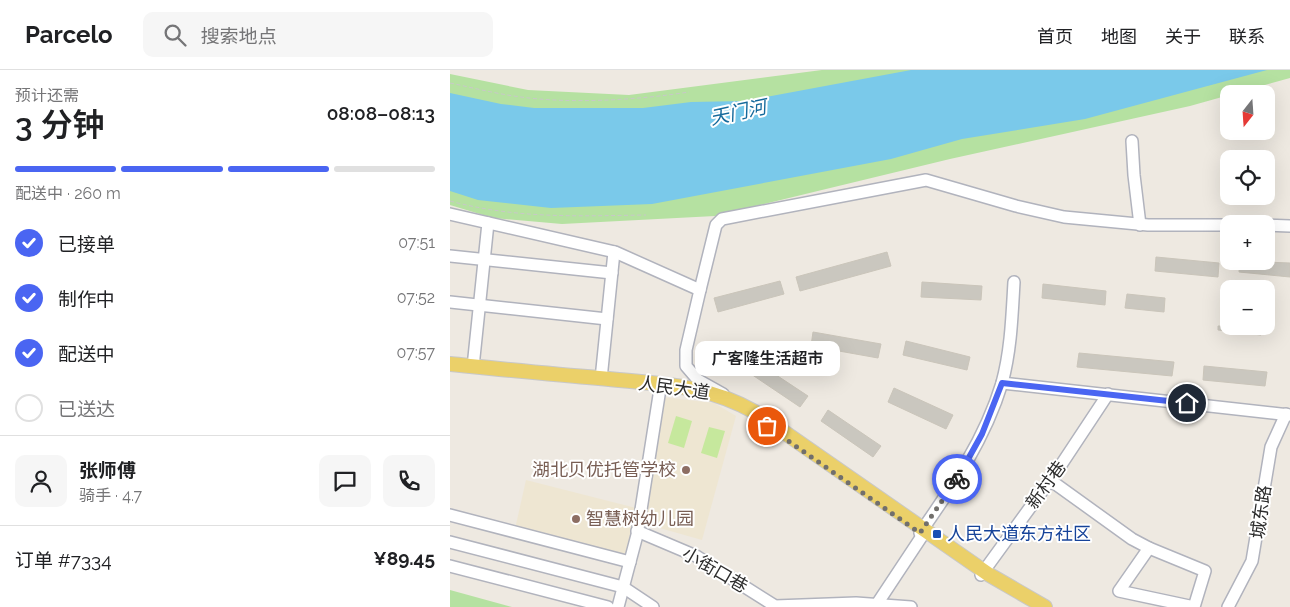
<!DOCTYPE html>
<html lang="zh">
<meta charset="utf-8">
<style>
:root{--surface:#fff;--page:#f6f6f6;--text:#202124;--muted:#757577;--line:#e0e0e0;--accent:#4a65f2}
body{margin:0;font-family:Raleway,"Noto Sans SC",sans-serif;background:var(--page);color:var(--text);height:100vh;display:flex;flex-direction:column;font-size:19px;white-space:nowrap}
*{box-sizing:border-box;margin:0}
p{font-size:16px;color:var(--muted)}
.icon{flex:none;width:28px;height:28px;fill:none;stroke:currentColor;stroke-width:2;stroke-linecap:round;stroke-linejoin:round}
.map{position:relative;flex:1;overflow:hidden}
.details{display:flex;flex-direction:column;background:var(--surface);width:450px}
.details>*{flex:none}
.needle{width:32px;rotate:197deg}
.buttons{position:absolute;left:770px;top:15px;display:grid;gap:10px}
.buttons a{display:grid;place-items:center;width:55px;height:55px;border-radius:10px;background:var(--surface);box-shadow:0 5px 20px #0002;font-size:25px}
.pin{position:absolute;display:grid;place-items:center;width:42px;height:42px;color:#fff;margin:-21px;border:2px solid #fff;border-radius:50%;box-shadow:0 1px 5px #0007}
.courier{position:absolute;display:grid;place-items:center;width:50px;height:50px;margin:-25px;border:4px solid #4a65f2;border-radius:50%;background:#fff;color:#222;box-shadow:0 1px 6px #0007}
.bubble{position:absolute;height:35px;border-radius:10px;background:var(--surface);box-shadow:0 5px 20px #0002;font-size:16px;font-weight:600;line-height:35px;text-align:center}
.summary em{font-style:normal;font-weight:600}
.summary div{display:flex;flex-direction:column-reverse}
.summary{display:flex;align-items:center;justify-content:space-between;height:85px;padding:0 15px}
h1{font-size:32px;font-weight:600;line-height:38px}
.bar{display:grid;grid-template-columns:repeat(4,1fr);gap:8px 5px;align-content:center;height:60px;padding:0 15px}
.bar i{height:6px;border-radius:4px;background:var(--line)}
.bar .active{background:var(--accent)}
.bar p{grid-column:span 4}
.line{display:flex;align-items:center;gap:12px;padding:0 15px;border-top:1px solid var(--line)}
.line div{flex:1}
.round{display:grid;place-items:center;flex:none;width:52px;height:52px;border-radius:10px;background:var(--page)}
ol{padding:0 15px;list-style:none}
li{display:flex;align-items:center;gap:15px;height:55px}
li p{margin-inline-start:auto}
li .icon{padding:5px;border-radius:50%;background:var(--accent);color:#fff;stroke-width:4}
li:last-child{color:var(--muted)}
li i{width:28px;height:28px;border:2px solid var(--line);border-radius:50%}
header{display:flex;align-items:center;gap:30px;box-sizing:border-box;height:70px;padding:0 25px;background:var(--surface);border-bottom:1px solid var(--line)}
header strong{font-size:24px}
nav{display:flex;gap:28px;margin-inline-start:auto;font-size:18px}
.search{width:350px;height:45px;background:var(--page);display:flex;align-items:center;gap:12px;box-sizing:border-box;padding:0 18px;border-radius:10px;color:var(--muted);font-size:19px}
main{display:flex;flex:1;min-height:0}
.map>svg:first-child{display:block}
</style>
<header>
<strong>Parcelo</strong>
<div class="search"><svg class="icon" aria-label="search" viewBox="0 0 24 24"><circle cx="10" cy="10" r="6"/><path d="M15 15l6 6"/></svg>搜索地点</div>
<nav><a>首页</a><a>地图</a><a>关于</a><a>联系</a></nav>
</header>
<main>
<section class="details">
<div class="summary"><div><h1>3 分钟</h1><p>预计还需</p></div><em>08:08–08:13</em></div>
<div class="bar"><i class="active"></i><i class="active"></i><i class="active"></i><i></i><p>配送中 · 260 m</p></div>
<ol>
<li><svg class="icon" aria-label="check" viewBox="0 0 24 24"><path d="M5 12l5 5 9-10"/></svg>已接单<p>07:51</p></li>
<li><svg class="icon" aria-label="check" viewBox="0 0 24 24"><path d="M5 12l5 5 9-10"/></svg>制作中<p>07:52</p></li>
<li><svg class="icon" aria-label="check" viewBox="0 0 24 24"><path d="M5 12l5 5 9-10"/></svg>配送中<p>07:57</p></li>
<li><i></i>已送达</li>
</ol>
<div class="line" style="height:90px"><a class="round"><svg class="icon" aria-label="person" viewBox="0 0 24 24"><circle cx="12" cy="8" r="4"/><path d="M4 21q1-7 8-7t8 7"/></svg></a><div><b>张师傅</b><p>骑手 · 4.7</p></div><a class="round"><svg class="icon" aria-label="chat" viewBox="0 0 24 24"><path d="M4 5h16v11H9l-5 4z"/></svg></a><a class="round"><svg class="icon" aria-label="phone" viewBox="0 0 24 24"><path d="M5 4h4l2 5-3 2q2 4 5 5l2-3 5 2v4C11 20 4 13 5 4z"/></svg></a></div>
<div class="line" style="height:65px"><div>订单 #7334</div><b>¥89.45</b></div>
</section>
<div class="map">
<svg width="840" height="537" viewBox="0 0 840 537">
<rect width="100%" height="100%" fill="#eee9e1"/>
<g fill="#eee6d2">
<polygon points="212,327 264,333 286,346 252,470 192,453"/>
<polygon points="76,410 186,438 177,489 65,459"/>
</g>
<g fill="#b5e1a1">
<polygon points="372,0 840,0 840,8 740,36 500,89 265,146 112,154 43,148 0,135 0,4 78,20 179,25"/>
<polygon points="0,520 62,537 0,537"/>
</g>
<g fill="#c6e89d">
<polygon points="226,346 242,351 234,378 218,373"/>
<polygon points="259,357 275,361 267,388 251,383"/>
</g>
<polygon fill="#7ac9ea" points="461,0 817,0 635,49 512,69 441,89 202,134 101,138 28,130 0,121 0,23 51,34 84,38 193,38 241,32 294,31"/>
<g fill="#cac7bf" stroke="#cac5ba">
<polygon points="437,182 441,196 350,221 346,207"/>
<polygon points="706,187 769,193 768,207 705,201"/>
<polygon points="790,191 840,193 840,207 789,202"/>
<polygon points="330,211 334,224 268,242 264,228"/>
<polygon points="472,212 532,216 531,230 471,227"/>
<polygon points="593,214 656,221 655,235 592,228"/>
<polygon points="677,224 715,228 714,242 675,238"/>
<polygon points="774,242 779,242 779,256 812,256 811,265 768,260 768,256 773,256"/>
<polygon points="363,262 431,274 428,288 361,276"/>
<polygon points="456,271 520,287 517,300 453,285"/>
<polygon points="262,277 292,284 288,297 258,290"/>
<polygon points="629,283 724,292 722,306 627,297"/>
<polygon points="305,291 358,326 350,337 298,302"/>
<polygon points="754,296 817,302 815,316 753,310"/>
<polygon points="444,318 503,345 496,359 438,332"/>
<polygon points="378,340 431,376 423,387 371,351"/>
</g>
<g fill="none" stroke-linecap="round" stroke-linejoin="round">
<defs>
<g id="minor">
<polyline points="682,71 684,105 690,155"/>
<polyline points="0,144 165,182 250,220 236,280 236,296 248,310 273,324"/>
<polyline points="816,155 840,156"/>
<polyline points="0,186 162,203"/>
<polyline points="250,220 266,155 272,149 476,110 566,136 614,147 698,155 779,155"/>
<polyline points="0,232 157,249"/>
<polyline points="23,297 38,153"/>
<polyline points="151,309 164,182"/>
<polyline points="552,313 840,345"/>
<polyline points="600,410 682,469 699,478"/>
<polyline points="0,445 180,492"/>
<polyline points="187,461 246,486 325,536 406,533 461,537"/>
<path d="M470 463C503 416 535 369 552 313 561 280 562 246 564 212"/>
<polyline points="0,472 173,517 203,537"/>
<polygon points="699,478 755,501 744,537 669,521"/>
<polyline points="0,496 158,537"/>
<polyline points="531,505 611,395 658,324"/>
<polyline points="427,534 476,460"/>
<polyline points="168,537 187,465 210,319"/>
<polyline points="778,537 802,491 821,377 836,344"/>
</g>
<path id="major" d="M0 294C50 299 99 304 149 308 205 314 254 313 305 342L538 504 595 537"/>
</defs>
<use href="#minor" stroke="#b1b3bd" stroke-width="14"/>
<use href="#major" stroke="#c8c8c8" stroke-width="16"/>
<g stroke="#c8c8c8" stroke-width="1" stroke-dasharray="4 2.5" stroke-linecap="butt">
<path d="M0 13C24 18 47 24 71 27 122 34 188 30 239 22"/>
<path d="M0 131C67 149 128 146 196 145"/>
</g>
<use href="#minor" stroke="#fff" stroke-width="11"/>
<use href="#major" stroke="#ebd069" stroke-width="14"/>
</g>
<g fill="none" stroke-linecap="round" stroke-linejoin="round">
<polyline stroke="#716f6c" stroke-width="5" stroke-dasharray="0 9" points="317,356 470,463 507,409"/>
<polyline stroke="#4a65f2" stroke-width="6" points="507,409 532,364 552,313 737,333"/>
</g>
<g fill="#8d6e63" stroke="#fff" stroke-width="2">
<circle cx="236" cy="400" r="5"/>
<circle cx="126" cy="449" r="5"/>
</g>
<rect fill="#1a4fb4" stroke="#fff" stroke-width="2" x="482" y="459" width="10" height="10" rx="2.5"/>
<g text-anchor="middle" stroke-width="4" stroke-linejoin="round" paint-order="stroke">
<g font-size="18" fill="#2d2d2d" stroke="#fff">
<text transform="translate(224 318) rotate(8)" y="6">人民大道</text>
<text transform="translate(596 415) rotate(-54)" y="6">新村巷</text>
<text transform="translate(811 442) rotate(-82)" y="6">城东路</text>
<text transform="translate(265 500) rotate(30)" y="6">小街口巷</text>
</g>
<g font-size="18" fill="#785e54" stroke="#fff" text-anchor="end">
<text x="226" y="406">湖北贝优托管学校</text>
<text x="136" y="455" text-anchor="start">智慧树幼儿园</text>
</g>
<g font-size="18" fill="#164399" stroke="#fff" text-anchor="start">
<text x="497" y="470">人民大道东方社区</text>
</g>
<g font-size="19" font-style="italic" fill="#14699b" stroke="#fff">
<text transform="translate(288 42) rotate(-12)" y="7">天门河</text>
</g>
</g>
</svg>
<div class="buttons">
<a><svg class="needle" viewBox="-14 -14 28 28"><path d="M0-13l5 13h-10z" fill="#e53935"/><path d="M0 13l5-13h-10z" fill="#757577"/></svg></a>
<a><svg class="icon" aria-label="locate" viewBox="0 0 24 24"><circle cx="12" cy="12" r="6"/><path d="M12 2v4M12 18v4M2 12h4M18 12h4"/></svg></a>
<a>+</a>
<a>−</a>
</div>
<div class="pin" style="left:317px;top:356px;background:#ea580c"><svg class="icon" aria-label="bag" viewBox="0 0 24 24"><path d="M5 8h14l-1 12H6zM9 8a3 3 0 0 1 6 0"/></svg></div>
<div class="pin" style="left:737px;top:333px;background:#1f2937"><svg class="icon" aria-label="home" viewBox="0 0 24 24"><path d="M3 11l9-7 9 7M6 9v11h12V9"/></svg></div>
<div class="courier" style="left:507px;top:409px"><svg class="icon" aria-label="bike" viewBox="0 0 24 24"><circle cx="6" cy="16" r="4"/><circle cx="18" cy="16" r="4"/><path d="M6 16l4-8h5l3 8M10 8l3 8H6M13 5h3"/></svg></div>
<div class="bubble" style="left:245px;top:271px;width:145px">广客隆生活超市</div>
</div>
</main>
